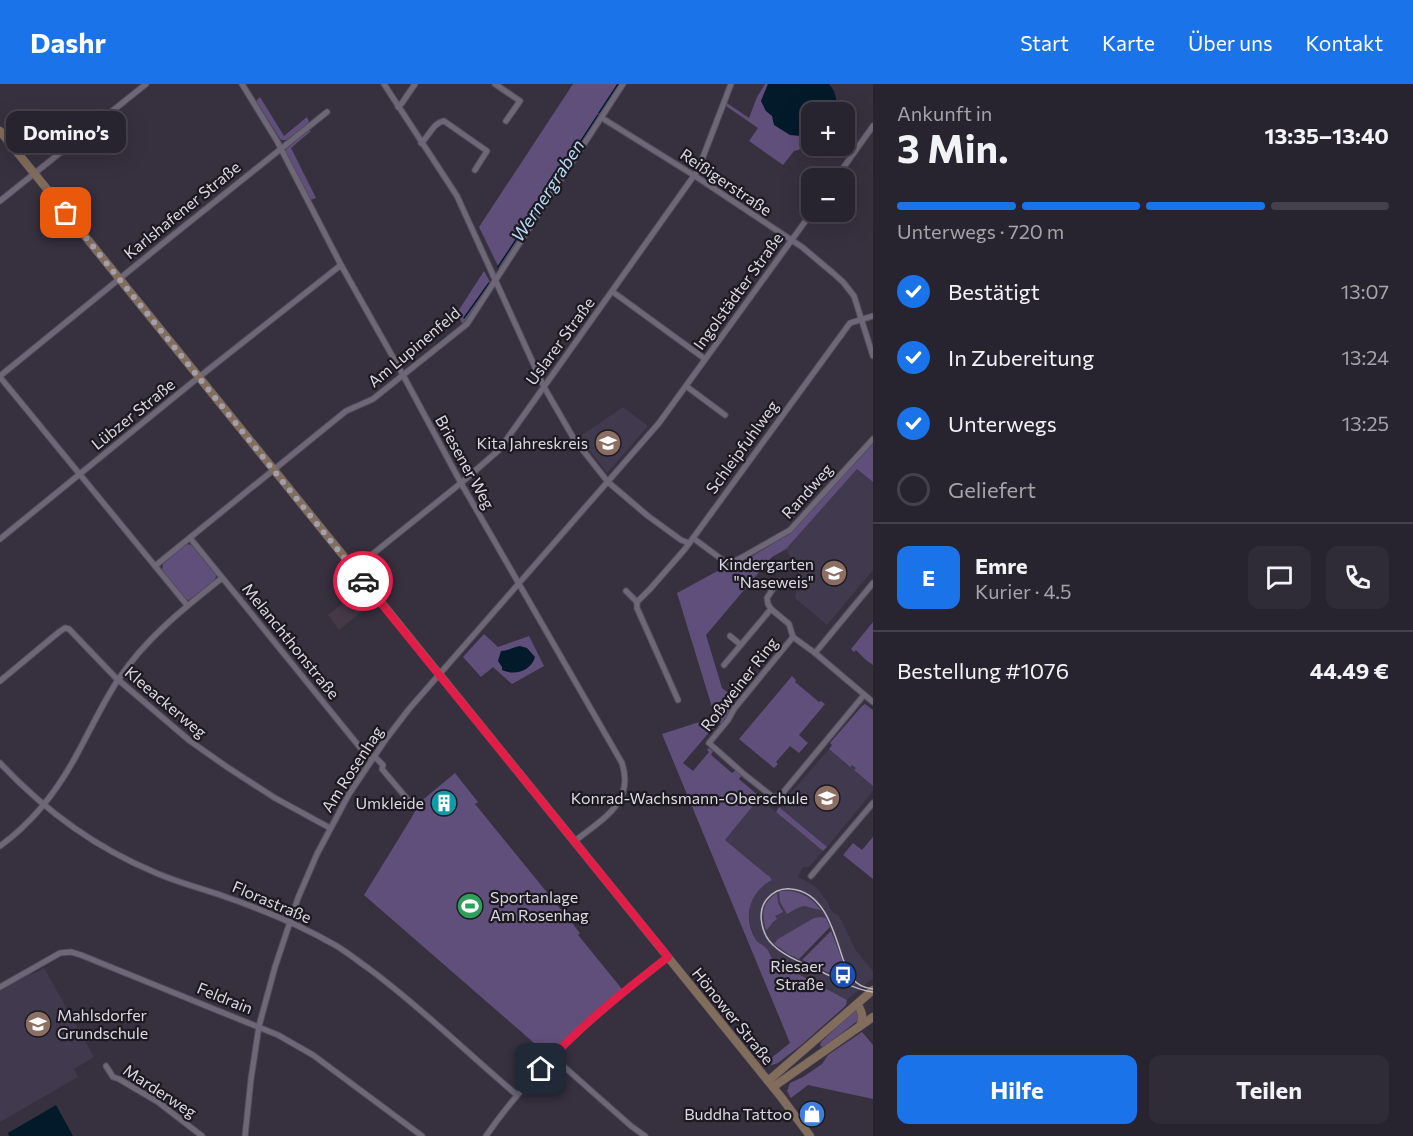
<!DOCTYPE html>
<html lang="de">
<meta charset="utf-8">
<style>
:root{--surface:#28242f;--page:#302c37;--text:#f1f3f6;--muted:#a5a4aa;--line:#44414b;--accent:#1a73e8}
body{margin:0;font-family:Commissioner,sans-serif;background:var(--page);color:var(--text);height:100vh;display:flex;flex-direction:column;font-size:22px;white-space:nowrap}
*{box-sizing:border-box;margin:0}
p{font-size:20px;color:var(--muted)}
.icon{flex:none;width:33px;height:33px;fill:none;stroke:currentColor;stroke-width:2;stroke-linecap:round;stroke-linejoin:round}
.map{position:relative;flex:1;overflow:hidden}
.side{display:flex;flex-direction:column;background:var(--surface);width:540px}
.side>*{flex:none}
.tools{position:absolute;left:801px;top:18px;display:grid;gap:12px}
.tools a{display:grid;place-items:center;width:54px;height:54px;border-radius:12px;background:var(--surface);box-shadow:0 6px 24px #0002,0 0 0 2px var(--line);font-size:30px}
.pin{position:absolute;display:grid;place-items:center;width:51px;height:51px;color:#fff;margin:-26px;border-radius:12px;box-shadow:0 3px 9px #0006}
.courier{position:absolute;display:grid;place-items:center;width:60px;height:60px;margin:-30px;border:4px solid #e11d48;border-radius:50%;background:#fff;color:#222;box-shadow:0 2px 8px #0007}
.bubble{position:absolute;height:42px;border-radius:12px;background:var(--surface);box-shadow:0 6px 24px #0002,0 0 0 2px var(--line);font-size:20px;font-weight:700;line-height:42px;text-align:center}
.overview em{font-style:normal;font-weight:700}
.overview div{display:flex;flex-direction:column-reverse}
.overview{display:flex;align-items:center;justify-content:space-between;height:102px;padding:0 24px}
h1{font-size:39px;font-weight:700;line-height:45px}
.bar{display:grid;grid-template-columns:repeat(4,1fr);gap:9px 6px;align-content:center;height:72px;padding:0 24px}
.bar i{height:8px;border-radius:4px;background:var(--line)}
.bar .on{background:var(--accent)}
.bar p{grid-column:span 4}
.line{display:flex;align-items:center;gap:15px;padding:0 24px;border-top:2px solid var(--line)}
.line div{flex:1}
.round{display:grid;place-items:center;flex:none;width:63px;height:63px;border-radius:12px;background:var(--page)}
ol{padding:0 24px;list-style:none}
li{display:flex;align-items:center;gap:18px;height:66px}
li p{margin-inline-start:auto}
li .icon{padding:6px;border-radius:50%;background:var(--accent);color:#fff;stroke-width:4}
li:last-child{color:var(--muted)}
li i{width:33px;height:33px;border:3px solid var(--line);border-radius:50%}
.primary-button{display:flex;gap:12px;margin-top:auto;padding:12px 24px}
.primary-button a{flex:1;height:69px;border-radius:12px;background:var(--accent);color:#fff;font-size:24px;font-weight:700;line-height:69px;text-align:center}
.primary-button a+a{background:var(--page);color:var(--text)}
header{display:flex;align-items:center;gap:36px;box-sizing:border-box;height:84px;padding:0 30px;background:var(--accent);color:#fff}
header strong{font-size:28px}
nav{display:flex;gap:33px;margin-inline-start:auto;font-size:21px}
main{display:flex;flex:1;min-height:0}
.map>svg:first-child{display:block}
</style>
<header>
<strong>Dashr</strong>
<nav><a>Start</a><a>Karte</a><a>Über uns</a><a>Kontakt</a></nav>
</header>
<main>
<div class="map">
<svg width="873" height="1052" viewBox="0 0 873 1052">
<rect width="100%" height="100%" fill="#36303f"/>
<polygon fill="#453948" points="360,506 371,520 339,546 328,531"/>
<g fill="#41394e" fill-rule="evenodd">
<polygon points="623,323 648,342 607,389 579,353"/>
<polygon points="857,385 873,398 873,486 827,541 795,514 799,490 786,465"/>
<polygon points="829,665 849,683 852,681 856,684 854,686 873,702 873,707 827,763 779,723"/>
<path d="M759 714 823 767 809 783H803L798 793 815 802 827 817 832 828 838 831 842 837 855 865 873 887V894L847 916 774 877 770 873 767 865 757 858 753 849 750 841 749 831 750 821 754 811 760 804 772 796 725 756ZM826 834 843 880 854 901 788 870 774 860 778 855Z"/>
<polygon points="44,884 94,973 74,985 78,993 0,1038 0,906 30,889 34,890"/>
</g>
<g fill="#614f7b">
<polygon points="573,0 621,0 500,186 479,143"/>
<polygon points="765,0 768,0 761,17 766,27 772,32 807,53 811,53 812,62 794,67 783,81 749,57 758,44 726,22 727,19 749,34 757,13"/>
<polygon points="260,13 284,52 307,33 310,40 286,56 281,56 256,17"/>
<polygon points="309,46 311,47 291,64 316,114 310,116 285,67 287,64"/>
<polygon points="484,187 491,200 464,240 462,239 457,229"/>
<path d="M873 359V398L857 385 786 465 772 473 706 551 722 604 732 612 730 614 734 619 727 634 722 640 718 638 683 679 693 687 709 668 707 666 709 664 713 667 711 671 732 689 736 686 742 691 739 695 760 713 725 756 767 791 769 792 772 796C749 808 742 834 756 856 759 860 764 861 767 865 770 869 770 873 774 877L847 916 846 921 842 925 800 962 778 979 772 981 765 979 790 959 662 650 715 633 677 509 725 483 731 484 736 482 789 450Z"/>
<polygon points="186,460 193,461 216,491 215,496 189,516 185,515 162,486 163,480"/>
<polygon points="873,538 873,581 866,576 856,566 854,568 851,565"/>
<polygon points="484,550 498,563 529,552 544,582 512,600 493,583 481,593 463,573"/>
<polygon points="792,592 796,596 795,598 819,618 821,617 825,620 799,651 808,659 799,669 790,662 776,678 778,680 774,684 739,655"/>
<polygon points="865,620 873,626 873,702 854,686 856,684 852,681 850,683 829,665 832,661 830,659 862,622"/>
<polygon points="455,689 478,718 475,720 580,849 578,851 622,905 659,876 659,877 585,937 549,972 364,811 412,733 419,719"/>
<polygon points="779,723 827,763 823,767 776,728"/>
<polygon points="873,753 873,795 843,771 853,759 862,766"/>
<path d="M781 807C798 805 811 813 821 826 802 823 807 818 787 830L780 818 779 808Z"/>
<path d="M777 809 778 819 783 828 775 832 777 835 773 838 766 847C762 829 761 820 777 809Z"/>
<polygon points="821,833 826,834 830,843 799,875 788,870 774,860 778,855 814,834"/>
<polygon points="831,847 848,891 855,900 854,901 802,876"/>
<polygon points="855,926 858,926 859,935 856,938 824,963 820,962 821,958"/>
<polygon points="862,948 873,961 873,1015 808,1001 791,1014 787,1007 790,999 803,993 822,980 828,971"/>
</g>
<g fill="#031a2b">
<path d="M768 0H829C836 8 839 19 833 28H812L811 53 790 51 774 41 772 32 766 27 761 17Z"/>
<path d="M520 562 527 564 535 573C531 587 515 592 502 586V583L498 577 501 567C509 567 512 563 520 562Z"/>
<polygon points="56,1021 73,1052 9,1052 8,1049"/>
</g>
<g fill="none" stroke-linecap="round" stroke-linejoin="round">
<g stroke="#031a2b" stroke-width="1.5">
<polyline points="599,29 618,0"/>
<polyline points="498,183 598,31"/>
<polyline points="464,234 489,199"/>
<polyline points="437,260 446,253"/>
</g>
<defs>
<g id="street">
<path d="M242 0 277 57 341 181 403 291 461 399 622 679C635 719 602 735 575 757"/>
<polyline points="384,0 457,112 544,303 574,355 608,398 648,432 681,456 689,459"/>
<polyline points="495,0 520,17 506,37"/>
<polyline points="398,23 402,19 415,0"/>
<polyline points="602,34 695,92 802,163 833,189 843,198 854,212 873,272"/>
<path d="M421 59C430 51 433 39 444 37L487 67 475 86"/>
<polyline points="836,94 873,42"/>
<polyline points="0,117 146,0"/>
<polyline points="613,208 705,275"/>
<polyline points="0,292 172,152 327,28"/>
<polyline points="0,293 187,521"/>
<polyline points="686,302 725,331"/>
<polyline points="190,454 371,677"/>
<polyline points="693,454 724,477 730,479 741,474 790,446 873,355"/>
<polyline points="0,455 194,297 341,181"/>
<polyline points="155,482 346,327 373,315 467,240 623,0"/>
<polyline points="354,485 461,399 499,366 698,86 731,0"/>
<polyline points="778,497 767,514 768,520 771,525 789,540 793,553"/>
<polyline points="626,507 637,518"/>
<polyline points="637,518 650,505 685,465 850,239 873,232"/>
<polyline points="637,518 637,524 678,616"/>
<polyline points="730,552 741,561"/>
<polyline points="793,553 734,625 728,636 709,659 745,691 773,713 781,711 864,611"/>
<polyline points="793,553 815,569 873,618"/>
<polyline points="815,569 873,499"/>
<polyline points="724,581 771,525"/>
<polyline points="0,597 59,548 65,544 69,545 115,593 190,657 227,683 275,714 330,744"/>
<polyline points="374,672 383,681 382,685 414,723"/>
<path d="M0 679C45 727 94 763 154 788 176 798 200 804 223 812 261 825 300 841 335 861 347 868 358 877 368 884 421 923 467 969 517 1011"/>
<path d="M0 762C32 739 57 707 76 672 90 647 102 620 118 596 145 555 184 524 222 494"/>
<polyline points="811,792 873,719"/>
<polyline points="0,903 60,869 71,868 81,871 278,951 313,971 422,1052"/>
<polyline points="552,972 631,1042 645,1052"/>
<polyline points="106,982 113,993 119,995 158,1018 202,1052"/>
<polyline points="245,1052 251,995 259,942 275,883 298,814 317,770 349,710 386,655 409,625 659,339 812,128"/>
<path d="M486 1052C535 981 600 926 668 873"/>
</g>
<g id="secondary">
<polyline points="0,47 781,1013 810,1052"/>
<path d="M857 920C862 927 864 933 860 942"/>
<polyline points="768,997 873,906"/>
<polyline points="773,1003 873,933"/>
</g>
</defs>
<use href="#street" stroke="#524e5b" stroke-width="7"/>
<use href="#secondary" stroke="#524e5b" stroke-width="9"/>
<use href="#street" stroke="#6d6778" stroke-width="5"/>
<use href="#secondary" stroke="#826c5b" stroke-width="8"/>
<path stroke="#bab6c1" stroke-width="1.5" d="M873 905C865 904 858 902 853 895 848 889 846 882 843 875 834 849 825 808 791 805 782 804 773 808 767 815 756 828 762 851 773 861 788 875 809 881 826 890 841 897 857 906 873 908"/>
</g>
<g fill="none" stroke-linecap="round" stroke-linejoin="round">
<polyline stroke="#a29eaa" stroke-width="6" stroke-dasharray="0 10.8" points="66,129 363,497"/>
<path stroke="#e11d48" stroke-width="8" d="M363 497 668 873C623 908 579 943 541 985"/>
</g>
<defs>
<symbol id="school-disc" viewBox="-11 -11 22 22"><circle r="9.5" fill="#8d6e63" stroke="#1c1a20"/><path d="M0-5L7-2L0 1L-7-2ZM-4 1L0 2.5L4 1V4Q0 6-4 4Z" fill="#fff"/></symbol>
<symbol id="building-disc" viewBox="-11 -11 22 22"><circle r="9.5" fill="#0f9aa8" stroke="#1c1a20"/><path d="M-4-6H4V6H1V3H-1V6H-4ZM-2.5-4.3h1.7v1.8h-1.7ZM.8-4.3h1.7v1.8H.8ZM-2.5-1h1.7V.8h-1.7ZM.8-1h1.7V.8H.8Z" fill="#fff"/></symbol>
<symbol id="stadium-disc" viewBox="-11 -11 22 22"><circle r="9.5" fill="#2e9e5b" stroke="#1c1a20"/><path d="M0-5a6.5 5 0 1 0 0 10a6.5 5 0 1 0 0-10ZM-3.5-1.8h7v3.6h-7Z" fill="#fff"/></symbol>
<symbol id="bus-disc" viewBox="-11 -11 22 22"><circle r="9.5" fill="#1a4fb4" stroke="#1c1a20"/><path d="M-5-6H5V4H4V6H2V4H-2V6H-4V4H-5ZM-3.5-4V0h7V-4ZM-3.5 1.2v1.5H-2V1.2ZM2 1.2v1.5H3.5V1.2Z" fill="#fff"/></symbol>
<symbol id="shop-disc" viewBox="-11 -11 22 22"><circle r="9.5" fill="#3f7fe0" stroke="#1c1a20"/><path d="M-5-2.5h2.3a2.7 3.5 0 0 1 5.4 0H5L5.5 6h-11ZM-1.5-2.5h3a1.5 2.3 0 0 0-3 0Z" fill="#fff"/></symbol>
</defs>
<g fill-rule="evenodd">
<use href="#school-disc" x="593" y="344" width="30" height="30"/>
<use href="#school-disc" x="819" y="474" width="30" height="30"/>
<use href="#school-disc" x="812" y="699" width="30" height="30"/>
<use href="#building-disc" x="429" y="704" width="30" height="30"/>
<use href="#stadium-disc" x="455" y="807" width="30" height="30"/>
<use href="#bus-disc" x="828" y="876" width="30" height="30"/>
<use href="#school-disc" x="23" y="925" width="30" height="30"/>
<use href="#shop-disc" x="797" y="1015" width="30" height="30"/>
</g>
<g text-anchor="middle" stroke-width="4.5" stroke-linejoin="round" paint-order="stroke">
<g font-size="16" fill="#dcd9e3" stroke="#1c1a20">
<text transform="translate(726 98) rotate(34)" y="6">Reißigerstraße</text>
<text transform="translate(182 126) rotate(-39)" y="6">Karlshafener Straße</text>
<text transform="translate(738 207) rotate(-54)" y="6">Ingolstädter Straße</text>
<text transform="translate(560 257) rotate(-54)" y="6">Uslarer Straße</text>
<text transform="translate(414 263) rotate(-40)" y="6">Am Lupinenfeld</text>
<text transform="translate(133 330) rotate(-39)" y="6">Lübzer Straße</text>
<text transform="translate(742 363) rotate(-54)" y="6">Schleipfuhlweg</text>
<text transform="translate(465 378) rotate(61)" y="6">Briesener Weg</text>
<text transform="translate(807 407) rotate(-48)" y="6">Randweg</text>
<text transform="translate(291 557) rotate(51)" y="6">Melanchthonstraße</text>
<text transform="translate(739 600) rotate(-52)" y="6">Roßweiner Ring</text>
<text transform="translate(166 618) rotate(40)" y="6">Kleeackerweg</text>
<text transform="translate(352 685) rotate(-57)" y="6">Am Rosenhag</text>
<text transform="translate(272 818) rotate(23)" y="6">Florastraße</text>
<text transform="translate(225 914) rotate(22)" y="6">Feldrain</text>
<text transform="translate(733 932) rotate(51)" y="6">Hönower Straße</text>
<text transform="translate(160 1007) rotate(33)" y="6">Marderweg</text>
</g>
<g font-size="16" fill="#dcd9e3" stroke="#1c1a20" text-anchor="end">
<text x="588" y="365">Kita Jahreskreis</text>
<text x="814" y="486">Kindergarten<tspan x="814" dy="18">"Naseweis"</tspan></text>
<text x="808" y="720">Konrad-Wachsmann-Oberschule</text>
<text x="424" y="725">Umkleide</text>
<text x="490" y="819" text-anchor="start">Sportanlage<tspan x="490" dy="18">Am Rosenhag</tspan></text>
<text x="824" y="888">Riesaer<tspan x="824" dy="18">Straße</tspan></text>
<text x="57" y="937" text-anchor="start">Mahlsdorfer<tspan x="57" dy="18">Grundschule</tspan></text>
<text x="792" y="1036">Buddha Tattoo</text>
</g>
<g font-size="18" font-style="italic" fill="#b5d9f8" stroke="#1c1a20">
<text transform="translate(548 107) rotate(-57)" y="6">Wernergraben</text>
</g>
</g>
</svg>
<div class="tools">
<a>+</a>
<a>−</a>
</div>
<div class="pin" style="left:66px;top:129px;background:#ea580c"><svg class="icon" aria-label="bag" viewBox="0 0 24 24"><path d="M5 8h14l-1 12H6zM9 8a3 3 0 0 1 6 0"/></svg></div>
<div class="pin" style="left:541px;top:985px;background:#1f2937"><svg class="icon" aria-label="home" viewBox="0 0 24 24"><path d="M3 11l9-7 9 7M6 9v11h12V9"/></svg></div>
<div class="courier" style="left:363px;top:497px"><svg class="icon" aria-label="car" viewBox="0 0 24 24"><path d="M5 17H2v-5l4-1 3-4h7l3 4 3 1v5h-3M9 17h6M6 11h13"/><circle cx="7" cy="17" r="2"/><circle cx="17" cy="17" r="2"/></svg></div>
<div class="bubble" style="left:6px;top:27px;width:120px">Domino’s</div>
</div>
<section class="side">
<div class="overview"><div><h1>3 Min.</h1><p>Ankunft in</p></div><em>13:35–13:40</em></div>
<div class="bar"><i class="on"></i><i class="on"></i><i class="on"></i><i></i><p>Unterwegs · 720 m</p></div>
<ol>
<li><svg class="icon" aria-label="check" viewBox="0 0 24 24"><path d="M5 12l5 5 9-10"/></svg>Bestätigt<p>13:07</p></li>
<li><svg class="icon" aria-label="check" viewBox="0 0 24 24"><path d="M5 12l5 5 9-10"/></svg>In Zubereitung<p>13:24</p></li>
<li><svg class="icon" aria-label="check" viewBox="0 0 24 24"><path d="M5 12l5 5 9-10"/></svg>Unterwegs<p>13:25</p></li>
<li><i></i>Geliefert</li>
</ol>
<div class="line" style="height:108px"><b class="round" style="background:var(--accent);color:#fff">E</b><div><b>Emre</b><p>Kurier · 4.5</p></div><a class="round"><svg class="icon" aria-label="chat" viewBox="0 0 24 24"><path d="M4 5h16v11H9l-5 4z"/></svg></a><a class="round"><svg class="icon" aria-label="phone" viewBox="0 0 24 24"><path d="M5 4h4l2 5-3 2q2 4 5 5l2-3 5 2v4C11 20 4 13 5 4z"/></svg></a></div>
<div class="line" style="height:78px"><div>Bestellung #1076</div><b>44.49 €</b></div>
<div class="primary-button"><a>Hilfe</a><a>Teilen</a></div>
</section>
</main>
